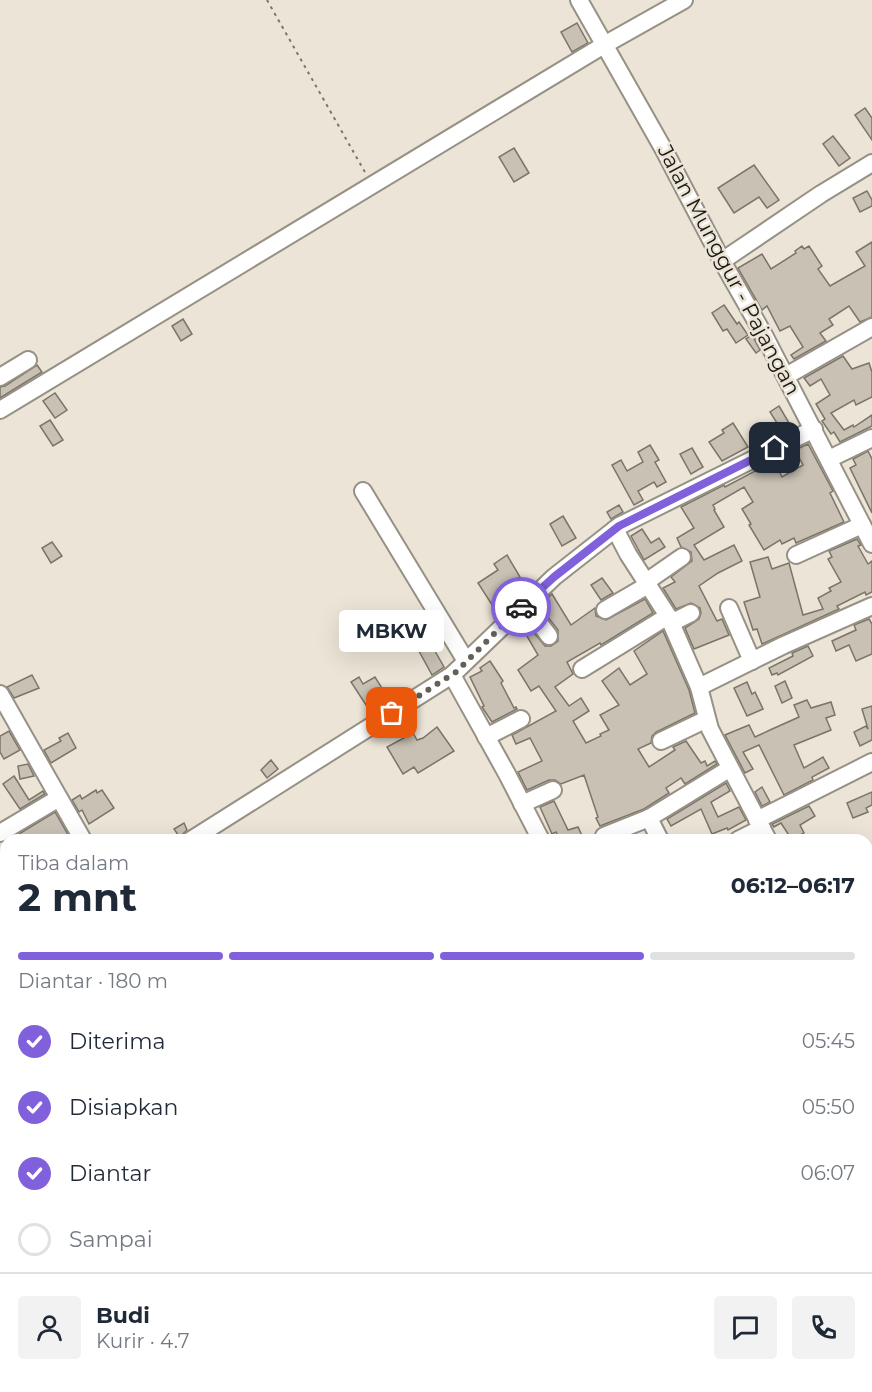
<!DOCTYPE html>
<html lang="id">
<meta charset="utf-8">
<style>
:root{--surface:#fff;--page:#f2f2f3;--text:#1f2937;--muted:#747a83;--line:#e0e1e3;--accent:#8060db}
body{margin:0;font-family:Montserrat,sans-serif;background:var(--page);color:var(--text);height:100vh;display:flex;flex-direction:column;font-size:22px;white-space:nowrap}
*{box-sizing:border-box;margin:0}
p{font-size:20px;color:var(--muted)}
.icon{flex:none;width:33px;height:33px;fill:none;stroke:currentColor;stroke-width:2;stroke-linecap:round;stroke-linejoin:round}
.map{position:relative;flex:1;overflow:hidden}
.details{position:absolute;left:0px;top:834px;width:873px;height:558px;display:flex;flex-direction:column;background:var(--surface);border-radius:18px 18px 0 0;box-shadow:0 6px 24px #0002}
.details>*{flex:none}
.pin{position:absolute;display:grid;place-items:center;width:51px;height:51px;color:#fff;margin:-26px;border-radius:12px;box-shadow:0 3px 9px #0006}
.courier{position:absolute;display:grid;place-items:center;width:60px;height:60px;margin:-30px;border:4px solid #8060db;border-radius:50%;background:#fff;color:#222;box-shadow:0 2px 8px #0007}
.bubble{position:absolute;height:42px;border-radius:6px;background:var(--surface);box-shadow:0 6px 24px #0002;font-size:20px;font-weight:700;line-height:42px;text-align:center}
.summary em{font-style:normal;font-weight:700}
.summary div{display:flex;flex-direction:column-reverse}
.summary{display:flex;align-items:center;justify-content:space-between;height:102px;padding:0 18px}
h1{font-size:39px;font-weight:700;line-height:45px}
.bar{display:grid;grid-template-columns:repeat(4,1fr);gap:9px 6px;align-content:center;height:72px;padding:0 18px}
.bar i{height:8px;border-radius:4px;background:var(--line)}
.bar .on{background:var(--accent)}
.bar p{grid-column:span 4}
.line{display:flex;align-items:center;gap:15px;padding:0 18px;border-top:2px solid var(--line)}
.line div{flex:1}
.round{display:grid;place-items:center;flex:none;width:63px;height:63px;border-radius:6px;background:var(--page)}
ol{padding:0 18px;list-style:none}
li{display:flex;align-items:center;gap:18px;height:66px}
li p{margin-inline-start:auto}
li .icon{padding:6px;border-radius:50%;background:var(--accent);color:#fff;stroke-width:4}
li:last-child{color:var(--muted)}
li i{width:33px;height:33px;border:3px solid var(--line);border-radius:50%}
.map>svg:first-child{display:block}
</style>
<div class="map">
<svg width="872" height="1392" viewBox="0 0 872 1392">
<rect width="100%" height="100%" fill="#ebe4d7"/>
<g fill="#c8c1b4" stroke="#7b7469" stroke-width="1.5">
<polygon points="577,23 588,43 572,52 561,32"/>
<polygon points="865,108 872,118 872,140 855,115"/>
<polygon points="833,136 850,158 839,166 823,144"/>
<polygon points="514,148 529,173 514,182 499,157"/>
<polygon points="754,165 779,200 767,208 759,197 734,213 718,188"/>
<polygon points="867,191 872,200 872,206 860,212 853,198"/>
<polygon points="872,242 872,317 860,322 849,306 829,319 833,325 820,333 826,341 794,359 791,355 803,347 790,326 780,331 767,306 762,310 738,268 762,254 771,269 796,253 795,251 802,246 804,249 809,246 822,266 818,269 830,286 865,266 856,252"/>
<polygon points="724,305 737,324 739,322 748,335 736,343 727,329 723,331 712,313"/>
<polygon points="183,319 192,334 181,341 172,326"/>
<polygon points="752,335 760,350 756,353 746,339"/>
<polygon points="843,356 852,369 869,363 872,372 872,397 856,405 854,400 831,413 844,430 853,425 854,427 872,415 872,426 840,442 834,432 831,434 822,421 825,419 816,404 830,395 821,379 810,386 804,378"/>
<polygon points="37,365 42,372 0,398 0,387 5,386"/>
<polygon points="55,393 67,410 55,418 43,401"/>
<polygon points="779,406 792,428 767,441 762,433 777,423 770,412"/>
<polygon points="50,420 63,440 53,446 40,426"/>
<polygon points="733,423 748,447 722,461 709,442 724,433 722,430"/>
<polygon points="808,444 833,491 830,493 844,522 796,543 794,538 782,544 780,540 764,550 749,525 751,524 742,509 753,502 744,487 713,505 715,509 714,510 724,527 694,545 704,560 734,545 742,561 718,573 699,586 717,621 722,619 729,635 694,649 685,628 699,619 701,613 700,608 691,603 676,609 663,588 675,582 671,577 692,561 691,552 681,547 677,538 694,528 681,507 724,485 725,487 774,461 782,477 803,465 795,450"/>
<polygon points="650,445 659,460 655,462 666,482 657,487 654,482 638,491 643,500 634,505 612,465 621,460 627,471 643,462 638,452"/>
<polygon points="692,448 703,467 691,474 680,454"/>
<polygon points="868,451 872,459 872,513 850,468 856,465 853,459"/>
<polygon points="619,505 623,512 611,519 607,512"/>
<polygon points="563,516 576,538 562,546 550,524"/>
<polygon points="642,529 651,543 659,538 665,547 644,560 631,536"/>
<polygon points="857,539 861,545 858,546 868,564 872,561 872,592 866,595 865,592 837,606 839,609 762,644 757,629 753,630 744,602 760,597 750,562 768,557 772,569 789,563 803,615 823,609 818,598 831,591 829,588 841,582 828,559 832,557 829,551"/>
<polygon points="52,542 62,556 51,563 42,548"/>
<polygon points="507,555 520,577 498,590 505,600 494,608 478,583 498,570 494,564"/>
<polygon points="602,578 613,593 601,600 591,585"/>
<polygon points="552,594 571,625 595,608 596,616 606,620 645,599 653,613 601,645 600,643 567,662 573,674 555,687 569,706 581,698 589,711 573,721 586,743 601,736 600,734 609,730 600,715 619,705 602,681 619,668 630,685 647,674 634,651 663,631 689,690 695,713 656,732 652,736 651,743 638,749 649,767 675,750 673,747 686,741 701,763 705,761 707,766 715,761 717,764 685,784 681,778 666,788 669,793 644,809 600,826 596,818 598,817 584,775 561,784 555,780 549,780 527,790 518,772 542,761 530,738 516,744 512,735 556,711 539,686 531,691 518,670 538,655 524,631 530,628 545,646 551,646 558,641 558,630 541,608 544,607 542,603"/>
<polygon points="869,619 872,624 872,654 856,661 849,645 836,651 832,641 856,630 854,625"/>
<polygon points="419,623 444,667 432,675 407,629"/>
<polygon points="808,646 813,656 778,675 777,673 772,675 769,668 793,656 792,653"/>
<polygon points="490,661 503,681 501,683 514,708 516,707 517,709 492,722 482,707 484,706 470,677 482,671 480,668"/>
<polygon points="32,675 39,688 14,698 7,687"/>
<polygon points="359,677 363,684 375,677 385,693 374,700 376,704 368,708 351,682"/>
<polygon points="785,681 792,698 782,703 775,686"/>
<polygon points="747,682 752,694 755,692 763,709 747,716 734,688"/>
<polygon points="807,700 811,708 831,702 835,715 826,718 831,730 794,745 804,768 823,757 829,768 812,777 813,780 784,795 759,745 743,752 753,769 745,773 725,735 749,725 755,737 770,730 799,717 794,705"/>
<polygon points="872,706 872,740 860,746 854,732 866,726 868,729 862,709"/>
<polygon points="437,727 454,751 418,773 414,767 403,774 387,747 413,733 417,740 423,738"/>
<polygon points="9,731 20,750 4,759 0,752 0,736"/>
<polygon points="68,733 76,748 51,763 44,750 61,741 59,738"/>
<polygon points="271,760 278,769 267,778 261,770"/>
<polygon points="28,764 34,776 20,779 18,766"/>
<polygon points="14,776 29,800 43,791 45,794 20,809 3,784"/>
<polygon points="726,783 730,791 711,802 718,817 739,807 746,820 728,830 727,828 712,834 701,809 671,826 667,819"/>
<polygon points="762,787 770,802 762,806 755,792"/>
<polygon points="96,790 97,793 102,790 114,808 89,824 82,810 79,812 72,800 80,795 82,799"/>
<polygon points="872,792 872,805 866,808 868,812 853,818 847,803"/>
<polygon points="554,801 568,830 578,827 584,840 560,840 556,832 552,834 540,807"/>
<polygon points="809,806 815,816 800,825 804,833 792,840 781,823 774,827 772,824"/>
<polygon points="55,812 71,840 9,840"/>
<polygon points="184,823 187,830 182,835 181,839 174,829"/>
</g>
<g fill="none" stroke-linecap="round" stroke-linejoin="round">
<defs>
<g id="minor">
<polyline points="579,0 664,150 722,261 764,335 872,544"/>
<polyline points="722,261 821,194 872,163"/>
<polyline points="786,376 872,327"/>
<polyline points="0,377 28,360"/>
<polyline points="0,410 604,45 684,0"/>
<polyline points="829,459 872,438"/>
<polyline points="363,491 466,661"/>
<polyline points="615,529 628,554 668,616 699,687 710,729 768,840"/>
<polyline points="796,555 862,525"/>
<polyline points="646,582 682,557"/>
<polyline points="525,604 549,636"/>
<polyline points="729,608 752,661"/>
<polyline points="605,610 648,585"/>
<polyline points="671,623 691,613"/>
<polyline points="582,669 668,616"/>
<polyline points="452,675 507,774 541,840"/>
<polyline points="699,687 784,645 872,606"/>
<polyline points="0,694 83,840"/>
<polyline points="486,737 521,719"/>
<polyline points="661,741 707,719"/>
<polyline points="522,804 553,790"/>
<polyline points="649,818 660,840"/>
<polyline points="757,820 872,762"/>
<polyline points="0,833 59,798"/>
<polyline points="604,836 649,818 729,769"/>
<polyline points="191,840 452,675 554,577 619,526 814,429"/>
<polyline points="738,840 762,828"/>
<polyline points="0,915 6,926"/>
<polyline points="867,947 872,955"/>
<polyline points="0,961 6,957"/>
<polyline points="867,991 872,989"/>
<polyline points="0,1356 6,1366"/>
<polyline points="17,1386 21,1392"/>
<polyline points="167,1392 177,1386"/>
</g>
</defs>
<use href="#minor" stroke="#979185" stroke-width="20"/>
<g stroke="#7a766d" stroke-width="2" stroke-dasharray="3 4.5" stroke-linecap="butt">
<polyline points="267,0 366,174"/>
<polyline points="263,1386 270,1392"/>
</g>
<use href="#minor" stroke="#fff" stroke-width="16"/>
</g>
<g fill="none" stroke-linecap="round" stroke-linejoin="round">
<polyline stroke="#646058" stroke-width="6" stroke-dasharray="0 10.8" points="392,713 456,672 521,607"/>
<polyline stroke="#8060db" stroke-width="8" points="521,607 554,577 619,526 775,448"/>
</g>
<g text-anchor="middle" stroke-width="5" stroke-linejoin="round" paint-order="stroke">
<g font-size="21" fill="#1b1914" stroke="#ebe4d7">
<text transform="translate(729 270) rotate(62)" y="7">Jalan Munggur - Pajangan</text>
</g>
</g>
</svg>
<div class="pin" style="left:392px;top:713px;background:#ea580c"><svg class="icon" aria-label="bag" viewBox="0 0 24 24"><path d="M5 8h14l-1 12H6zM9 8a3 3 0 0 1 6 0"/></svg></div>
<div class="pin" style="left:775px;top:448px;background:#1f2937"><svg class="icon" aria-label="home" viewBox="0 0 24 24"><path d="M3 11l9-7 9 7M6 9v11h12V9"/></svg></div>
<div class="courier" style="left:521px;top:607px"><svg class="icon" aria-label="car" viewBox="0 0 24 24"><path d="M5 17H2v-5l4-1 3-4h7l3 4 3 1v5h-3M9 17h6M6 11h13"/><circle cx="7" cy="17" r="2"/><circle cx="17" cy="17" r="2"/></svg></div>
<div class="bubble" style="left:339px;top:610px;width:105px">MBKW</div>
<section class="details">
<div class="summary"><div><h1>2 mnt</h1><p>Tiba dalam</p></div><em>06:12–06:17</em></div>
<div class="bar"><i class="on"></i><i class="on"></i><i class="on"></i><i></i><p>Diantar · 180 m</p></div>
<ol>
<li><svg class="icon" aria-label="check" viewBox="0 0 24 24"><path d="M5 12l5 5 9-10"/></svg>Diterima<p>05:45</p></li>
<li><svg class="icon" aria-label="check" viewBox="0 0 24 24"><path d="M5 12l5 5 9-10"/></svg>Disiapkan<p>05:50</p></li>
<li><svg class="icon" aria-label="check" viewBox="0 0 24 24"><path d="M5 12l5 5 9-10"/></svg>Diantar<p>06:07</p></li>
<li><i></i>Sampai</li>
</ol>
<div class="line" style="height:108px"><a class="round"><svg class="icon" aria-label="person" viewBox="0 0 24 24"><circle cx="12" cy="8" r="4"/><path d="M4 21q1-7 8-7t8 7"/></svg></a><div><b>Budi</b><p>Kurir · 4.7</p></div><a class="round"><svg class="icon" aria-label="chat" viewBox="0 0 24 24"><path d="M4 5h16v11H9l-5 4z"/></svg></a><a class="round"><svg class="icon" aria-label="phone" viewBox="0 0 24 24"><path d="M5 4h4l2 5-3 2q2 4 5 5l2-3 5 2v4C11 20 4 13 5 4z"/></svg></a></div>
</section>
</div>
